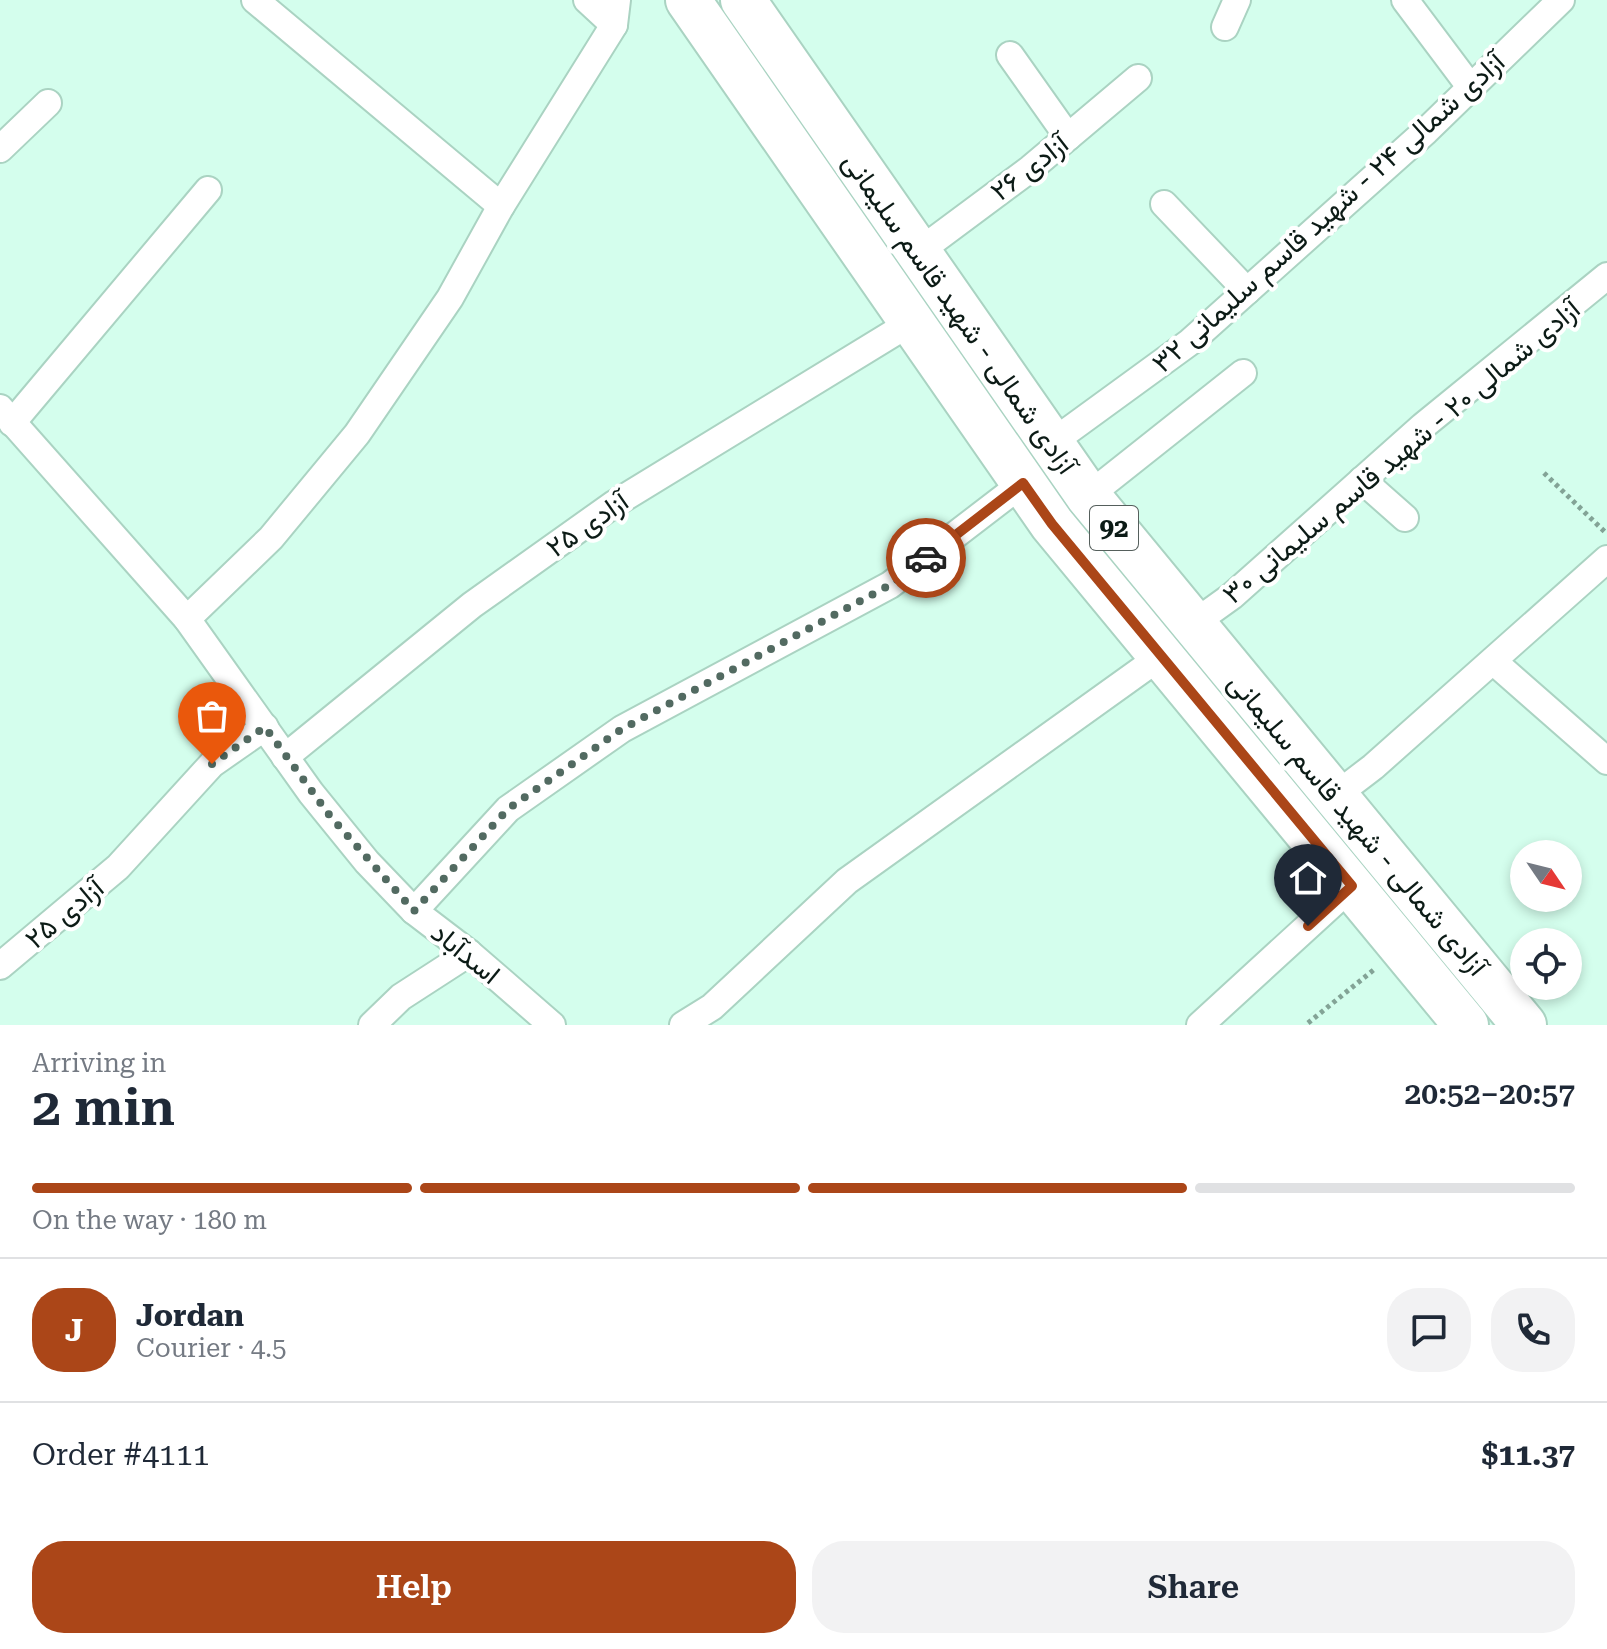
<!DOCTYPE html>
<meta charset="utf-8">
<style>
:root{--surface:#fff;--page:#f2f2f3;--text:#1f2937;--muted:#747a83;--line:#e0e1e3;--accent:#ab4618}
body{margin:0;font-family:"Roboto Serif",Vazirmatn,serif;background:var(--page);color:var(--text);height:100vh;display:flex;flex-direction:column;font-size:30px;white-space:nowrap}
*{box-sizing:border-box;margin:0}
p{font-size:26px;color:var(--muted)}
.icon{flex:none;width:44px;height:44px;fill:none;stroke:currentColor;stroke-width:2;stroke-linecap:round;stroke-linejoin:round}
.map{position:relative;height:1025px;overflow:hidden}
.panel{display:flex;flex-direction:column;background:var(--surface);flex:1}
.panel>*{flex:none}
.needle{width:52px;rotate:125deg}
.controls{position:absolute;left:1510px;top:840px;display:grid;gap:16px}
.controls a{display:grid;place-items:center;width:72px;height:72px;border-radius:50%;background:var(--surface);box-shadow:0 4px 12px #0003;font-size:40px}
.pin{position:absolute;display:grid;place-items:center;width:68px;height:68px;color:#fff;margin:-82px -34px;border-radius:50% 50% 50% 0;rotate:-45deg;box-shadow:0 0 8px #0007}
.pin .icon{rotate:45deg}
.courier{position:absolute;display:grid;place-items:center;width:80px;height:80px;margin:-40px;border:6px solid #ab4618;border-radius:50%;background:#fff;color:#222;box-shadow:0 2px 10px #0007}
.head em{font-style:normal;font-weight:600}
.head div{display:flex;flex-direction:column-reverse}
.head{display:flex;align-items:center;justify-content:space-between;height:136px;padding:0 32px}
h1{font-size:52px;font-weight:600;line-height:60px}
.bar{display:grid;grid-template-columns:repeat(4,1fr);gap:12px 8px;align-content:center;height:96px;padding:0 32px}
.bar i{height:10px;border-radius:6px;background:var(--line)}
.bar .on{background:var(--accent)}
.bar p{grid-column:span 4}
.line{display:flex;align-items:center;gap:20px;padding:0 32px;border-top:2px solid var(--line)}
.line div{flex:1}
.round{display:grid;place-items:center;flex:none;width:84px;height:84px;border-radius:32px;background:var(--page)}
.primary-button{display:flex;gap:16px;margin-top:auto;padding:16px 32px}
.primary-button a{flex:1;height:92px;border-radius:32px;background:var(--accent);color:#fff;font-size:32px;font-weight:600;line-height:92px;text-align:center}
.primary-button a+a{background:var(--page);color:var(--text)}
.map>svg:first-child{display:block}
</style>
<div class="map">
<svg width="1607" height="1025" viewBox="0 0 1607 1025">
<rect width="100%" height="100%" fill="#d4feed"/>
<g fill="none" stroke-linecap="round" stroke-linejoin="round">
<defs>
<g id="minor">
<polyline points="255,0 501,206"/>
<polyline points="587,0 614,25"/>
<polyline points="1405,0 1471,88"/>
<polyline points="1225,27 1237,0"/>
<polyline points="1010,55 1068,137"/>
<polyline points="0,149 48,103"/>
<polyline points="1164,204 1247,291"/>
<polyline points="917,253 1030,169 1138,78"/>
<polyline points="0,408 187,619 311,793 367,862 414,911 469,953 552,1025"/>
<polyline points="12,423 208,190"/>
<polyline points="1050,444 1190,342 1426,131 1561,0"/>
<polyline points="1362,480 1405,518"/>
<polyline points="1088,496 1243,373"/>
<polyline points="187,619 271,538 357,434 450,298 501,206 614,25 617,0"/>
<polyline points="1193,624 1232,596 1423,426 1607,276"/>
<polyline points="1493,661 1607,761"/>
<polyline points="285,757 472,605 614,504 910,323"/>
<polyline points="1335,796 1373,767 1607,559"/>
<polyline points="414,911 508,809 622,729 890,585 1023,483"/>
<polyline points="0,966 118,867 212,764 265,727"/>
<polyline points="372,1025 401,997 469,953"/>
<polyline points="683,1025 712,1007 847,881 1161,656"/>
<polyline points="1200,1025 1352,886"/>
</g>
<g id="trunk">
<polyline points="688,0 1052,524 1466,1025"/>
<polyline points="743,0 1088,496 1524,1025"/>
</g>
</defs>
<use href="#minor" stroke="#aad3c2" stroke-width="30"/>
<use href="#trunk" stroke="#aad3c2" stroke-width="48"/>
<g stroke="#83a396" stroke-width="5" stroke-dasharray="4 4" stroke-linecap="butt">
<polyline points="1544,473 1606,533"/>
<polyline points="1308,1023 1376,968"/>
</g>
<use href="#minor" stroke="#fff" stroke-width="26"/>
<use href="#trunk" stroke="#fff" stroke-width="44"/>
</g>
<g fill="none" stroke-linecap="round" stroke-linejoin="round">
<polyline stroke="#526a61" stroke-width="8" stroke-dasharray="0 14.4" points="212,764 265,727 330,816 414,911 508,809 622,729 890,585 926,558"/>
<polyline stroke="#ab4618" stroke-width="10" points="926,558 1023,483 1052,524 1352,886 1308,926"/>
</g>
<g text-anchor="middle" stroke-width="8" stroke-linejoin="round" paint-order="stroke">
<rect fill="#fff" stroke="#555f5c" stroke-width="2" x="1090" y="506" width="48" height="44" rx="6"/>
<g font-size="26" font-weight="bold" fill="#0c1b16">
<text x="1114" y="537">92</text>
</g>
<g font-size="28" fill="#0c1b16" stroke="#fff">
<text transform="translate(1029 167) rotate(-38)" y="10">آزادی ۲۶</text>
<text transform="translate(1328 212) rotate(-42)" y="10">آزادی شمالی ۲۴ - شهید قاسم سلیمانی ۳۲</text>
<text transform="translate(960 313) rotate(55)" y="10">آزادی شمالی - شهید قاسم سلیمانی</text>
<text transform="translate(1401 451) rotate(-40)" y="10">آزادی شمالی ۲۰ - شهید قاسم سلیمانی ۳۰</text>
<text transform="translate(587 524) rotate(-35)" y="10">آزادی ۲۵</text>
<text transform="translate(1358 824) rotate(50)" y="10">آزادی شمالی - شهید قاسم سلیمانی</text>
<text transform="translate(64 913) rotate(-40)" y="10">آزادی ۲۵</text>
<text transform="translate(466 953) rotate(39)" y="10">اسدآباد</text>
</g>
</g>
</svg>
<div class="controls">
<a><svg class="needle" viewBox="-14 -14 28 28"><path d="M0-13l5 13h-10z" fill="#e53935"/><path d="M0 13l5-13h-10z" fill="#747a83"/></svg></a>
<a><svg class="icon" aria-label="locate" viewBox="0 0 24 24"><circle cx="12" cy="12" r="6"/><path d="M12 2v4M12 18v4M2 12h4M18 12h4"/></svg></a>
</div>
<div class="pin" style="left:212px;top:764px;background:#ea580c"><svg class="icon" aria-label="bag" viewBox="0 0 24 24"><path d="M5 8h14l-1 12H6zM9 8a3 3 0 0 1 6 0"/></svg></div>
<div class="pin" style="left:1308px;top:926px;background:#1f2937"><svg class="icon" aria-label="home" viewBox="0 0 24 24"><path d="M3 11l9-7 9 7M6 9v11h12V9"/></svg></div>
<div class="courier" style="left:926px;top:558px"><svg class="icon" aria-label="car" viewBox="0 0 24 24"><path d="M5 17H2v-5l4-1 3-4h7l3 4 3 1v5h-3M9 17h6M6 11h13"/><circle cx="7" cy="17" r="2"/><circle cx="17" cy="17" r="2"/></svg></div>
</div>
<section class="panel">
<div class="head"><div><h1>2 min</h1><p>Arriving in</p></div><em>20:52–20:57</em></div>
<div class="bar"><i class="on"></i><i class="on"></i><i class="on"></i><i></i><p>On the way · 180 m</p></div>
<div class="line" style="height:144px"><b class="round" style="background:var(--accent);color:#fff">J</b><div><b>Jordan</b><p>Courier · 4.5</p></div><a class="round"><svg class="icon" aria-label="chat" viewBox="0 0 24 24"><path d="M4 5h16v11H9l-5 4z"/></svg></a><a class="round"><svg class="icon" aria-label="phone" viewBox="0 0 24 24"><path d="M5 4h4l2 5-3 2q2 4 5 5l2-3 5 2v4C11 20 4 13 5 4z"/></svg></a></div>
<div class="line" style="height:104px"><div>Order #4111</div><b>$11.37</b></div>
<div class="primary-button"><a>Help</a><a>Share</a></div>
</section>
